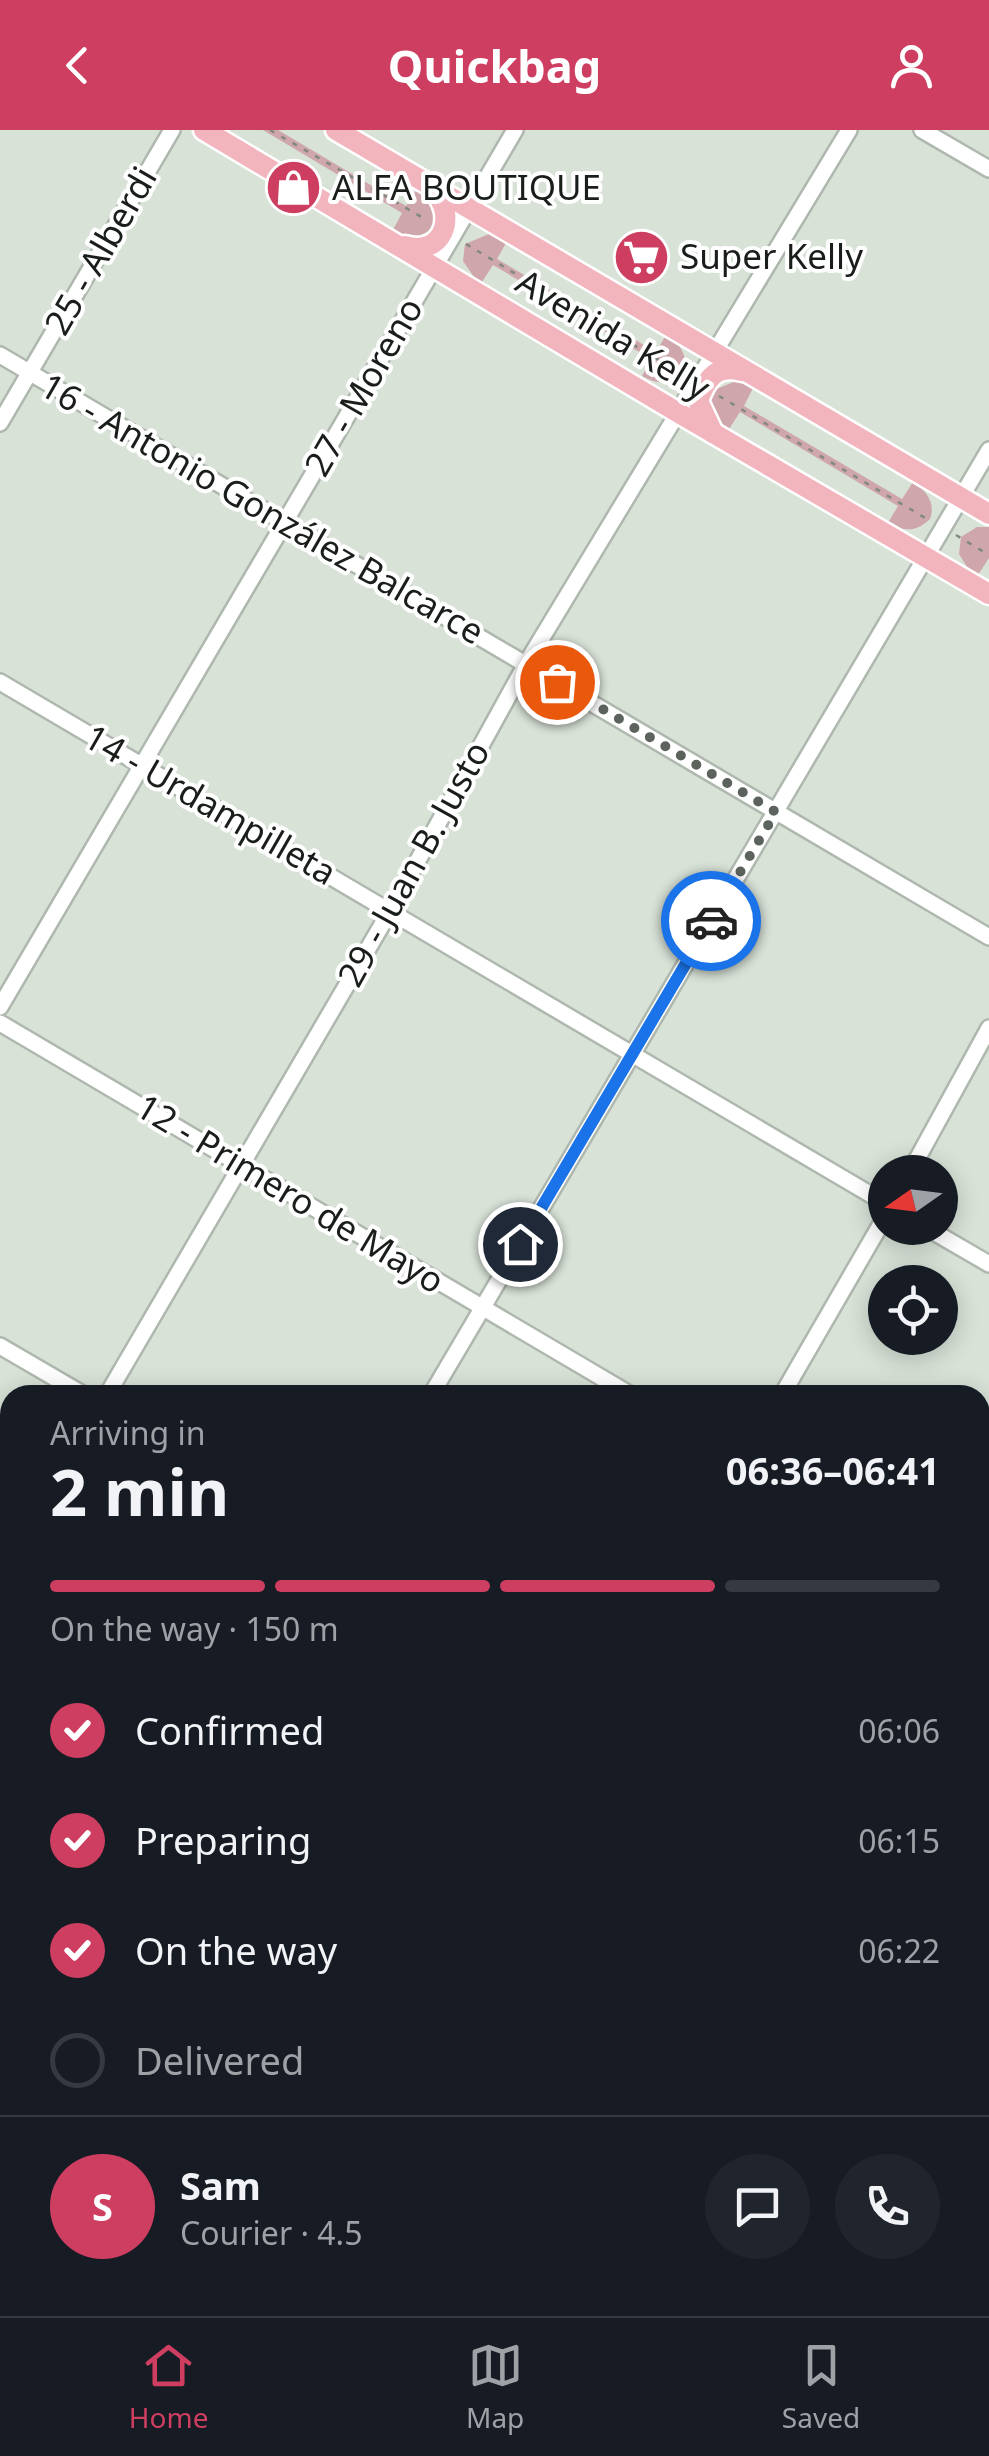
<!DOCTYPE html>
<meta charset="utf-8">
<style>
:root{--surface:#171b24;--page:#20242c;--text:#f1f3f6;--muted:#9ea1a6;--line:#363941;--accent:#cd3e61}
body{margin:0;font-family:"Noto Sans",sans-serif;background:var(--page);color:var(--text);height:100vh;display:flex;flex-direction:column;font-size:38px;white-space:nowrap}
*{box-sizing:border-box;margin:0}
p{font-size:32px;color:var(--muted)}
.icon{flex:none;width:55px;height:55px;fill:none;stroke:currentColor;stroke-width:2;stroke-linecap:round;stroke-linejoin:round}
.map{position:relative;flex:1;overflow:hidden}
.side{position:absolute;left:0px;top:1255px;width:990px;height:932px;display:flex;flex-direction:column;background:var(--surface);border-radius:30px 30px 0 0;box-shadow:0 5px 25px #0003}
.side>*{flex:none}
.needle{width:65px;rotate:256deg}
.fabs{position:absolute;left:868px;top:1025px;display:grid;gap:20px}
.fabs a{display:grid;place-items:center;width:90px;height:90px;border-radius:50%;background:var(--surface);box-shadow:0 5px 25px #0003;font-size:50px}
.pin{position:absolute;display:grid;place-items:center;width:85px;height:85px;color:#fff;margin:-42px;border:5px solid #fff;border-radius:50%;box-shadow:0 2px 10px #0007}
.courier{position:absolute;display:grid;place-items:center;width:100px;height:100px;margin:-50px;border:8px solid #1a73e8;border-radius:50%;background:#fff;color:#222;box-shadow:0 2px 12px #0007}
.summary em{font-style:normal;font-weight:700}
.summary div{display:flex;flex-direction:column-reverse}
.summary{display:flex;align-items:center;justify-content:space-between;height:170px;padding:0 50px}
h1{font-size:65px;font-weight:700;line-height:75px}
.bar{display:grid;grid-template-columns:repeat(4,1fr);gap:15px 10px;align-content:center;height:120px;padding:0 50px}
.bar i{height:12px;border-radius:8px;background:var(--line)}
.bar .current{background:var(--accent)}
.bar p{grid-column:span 4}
.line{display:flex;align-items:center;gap:25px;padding:0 50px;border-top:2px solid var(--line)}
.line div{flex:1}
.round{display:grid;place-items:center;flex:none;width:105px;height:105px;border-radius:52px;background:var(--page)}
ol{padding:0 50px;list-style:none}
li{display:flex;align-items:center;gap:30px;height:110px}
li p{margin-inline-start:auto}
li .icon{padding:10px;border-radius:50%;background:var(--accent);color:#fff;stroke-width:4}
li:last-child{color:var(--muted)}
li i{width:55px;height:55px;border:5px solid var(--line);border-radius:50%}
header{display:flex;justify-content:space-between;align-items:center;height:130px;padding:0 50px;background:var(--accent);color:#fff;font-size:45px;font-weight:700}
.tabs{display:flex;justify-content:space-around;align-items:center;height:140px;border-top:2px solid var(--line);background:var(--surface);font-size:28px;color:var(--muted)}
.tabs a{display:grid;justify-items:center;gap:5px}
.tabs .current{color:var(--accent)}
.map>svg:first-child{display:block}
</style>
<header><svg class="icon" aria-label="back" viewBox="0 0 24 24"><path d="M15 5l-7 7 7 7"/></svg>Quickbag<svg class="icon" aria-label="person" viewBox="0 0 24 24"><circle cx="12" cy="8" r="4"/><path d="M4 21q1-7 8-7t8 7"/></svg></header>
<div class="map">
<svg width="989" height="2186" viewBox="0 0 989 2186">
<rect width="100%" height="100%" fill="#d8e2d7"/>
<g fill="#cfa6ab">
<path d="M263 0H278L406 76 417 59C453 81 431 121 393 100L402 83Z"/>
<path d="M489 104 507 111 497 129 656 222 666 205C680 213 689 226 683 242 670 255 658 255 642 246L651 229 493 135 482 152 474 147 463 131 465 114Z"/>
<path d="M736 251 753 258 744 276 902 369 913 352C926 360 936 373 930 389 916 402 905 402 888 393L898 376 740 282 729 299 720 294 709 279 712 261Z"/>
<polygon points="977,397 989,397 989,428 978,445 969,440 959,424 961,407"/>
</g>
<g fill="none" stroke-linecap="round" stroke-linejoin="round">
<defs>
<g id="minor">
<polyline points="922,0 989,39"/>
<polyline points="0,225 989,807"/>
<polyline points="0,293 172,0"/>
<polyline points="0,552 885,1073"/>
<polyline points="0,877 515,0"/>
<polyline points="0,893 631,1265"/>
<polyline points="910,1042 989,898"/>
<polyline points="927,1098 989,1134"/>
<polyline points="0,1216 84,1265"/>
<polyline points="107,1265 390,781 526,534 849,0"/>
<polyline points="431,1265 989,320"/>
<polyline points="782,1265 885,1087"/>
<polyline points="0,1448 10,1431"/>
<polyline points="980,1459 989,1443"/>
<polyline points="980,1471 989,1476"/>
<polyline points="0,1550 10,1556"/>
<polyline points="980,1792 989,1797"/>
<polyline points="0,1888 10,1894"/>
<polyline points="0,1995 10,1978"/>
<polyline points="491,2178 505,2186"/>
<polyline points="241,2186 246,2178"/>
<polyline points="552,2186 557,2178"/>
</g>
<g id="major">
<polyline points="204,0 677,282 989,464"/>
<polyline points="336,0 989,384"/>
<path d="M405 116C442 127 458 87 434 61"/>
<path d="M713 303 698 271C706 248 717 234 742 241"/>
</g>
</defs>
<use href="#minor" stroke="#afb8ae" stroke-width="20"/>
<use href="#major" stroke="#fff" stroke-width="25"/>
<g stroke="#828981" stroke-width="2.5" stroke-dasharray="5 8" stroke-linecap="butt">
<polyline points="270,0 425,89"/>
<polyline points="466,114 682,244"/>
<polyline points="719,266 927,389"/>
<polyline points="956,405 989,425"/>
</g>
<use href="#minor" stroke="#fff" stroke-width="15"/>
<use href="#major" stroke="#f2b5be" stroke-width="20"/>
</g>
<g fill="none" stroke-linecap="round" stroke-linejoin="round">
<polyline stroke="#5c635c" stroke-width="10" stroke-dasharray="0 18" points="557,552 776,682 711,791"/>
<polyline stroke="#1a73e8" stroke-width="12" points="520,1114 711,791"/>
</g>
<defs>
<symbol id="shop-disc" viewBox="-11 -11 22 22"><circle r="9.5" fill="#cd3e61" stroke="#fff"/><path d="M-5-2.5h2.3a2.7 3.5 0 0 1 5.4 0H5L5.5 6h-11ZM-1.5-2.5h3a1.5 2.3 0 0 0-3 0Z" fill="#fff"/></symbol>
<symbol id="supermarket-disc" viewBox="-11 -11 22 22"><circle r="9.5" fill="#cd3e61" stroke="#fff"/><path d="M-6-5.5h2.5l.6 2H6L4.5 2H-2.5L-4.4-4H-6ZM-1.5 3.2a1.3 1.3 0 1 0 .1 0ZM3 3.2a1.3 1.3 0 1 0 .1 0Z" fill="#fff"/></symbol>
</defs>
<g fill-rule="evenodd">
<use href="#shop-disc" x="262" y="26" width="63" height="63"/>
<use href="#supermarket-disc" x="610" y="96" width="63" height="63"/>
</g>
<g text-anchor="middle" stroke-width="8" stroke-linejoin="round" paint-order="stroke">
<g font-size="35" fill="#1a1e1a" stroke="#fff" text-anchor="start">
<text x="332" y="70">ALFA BOUTIQUE</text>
<text x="680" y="139">Super Kelly</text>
</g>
<g font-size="35" fill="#1a1e1a" stroke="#fff">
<text transform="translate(101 121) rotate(-60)" y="12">25 - Alberdi</text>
<text transform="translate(613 205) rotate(31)" y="12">Avenida Kelly</text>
<text transform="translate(364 257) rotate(-60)" y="12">27 - Moreno</text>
<text transform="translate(262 379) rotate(30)" y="12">16 - Antonio González Balcarce</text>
<text transform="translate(210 675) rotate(30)" y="12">14 - Urdampilleta</text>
<text transform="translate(414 734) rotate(-61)" y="12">29 - Juan B. Justo</text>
<text transform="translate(290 1064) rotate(31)" y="12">12 - Primero de Mayo</text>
</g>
</g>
</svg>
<div class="fabs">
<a><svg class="needle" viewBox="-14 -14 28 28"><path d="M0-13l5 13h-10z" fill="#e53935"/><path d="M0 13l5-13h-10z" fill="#9ea1a6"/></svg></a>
<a><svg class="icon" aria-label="locate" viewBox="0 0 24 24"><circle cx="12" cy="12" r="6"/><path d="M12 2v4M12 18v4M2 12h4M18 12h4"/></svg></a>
</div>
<div class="pin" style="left:557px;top:552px;background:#ea580c"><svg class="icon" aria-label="bag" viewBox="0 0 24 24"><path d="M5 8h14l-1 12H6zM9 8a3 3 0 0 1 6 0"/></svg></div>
<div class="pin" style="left:520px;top:1114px;background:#1f2937"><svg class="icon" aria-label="home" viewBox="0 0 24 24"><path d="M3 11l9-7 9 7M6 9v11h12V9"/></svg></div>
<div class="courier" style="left:711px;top:791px"><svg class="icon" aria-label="car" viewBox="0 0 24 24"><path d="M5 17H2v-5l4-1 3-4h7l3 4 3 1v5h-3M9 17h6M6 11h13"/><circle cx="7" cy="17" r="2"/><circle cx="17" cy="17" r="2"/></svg></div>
<section class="side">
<div class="summary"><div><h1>2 min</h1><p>Arriving in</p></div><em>06:36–06:41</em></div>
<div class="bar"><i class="current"></i><i class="current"></i><i class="current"></i><i></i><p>On the way · 150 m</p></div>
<ol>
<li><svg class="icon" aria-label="check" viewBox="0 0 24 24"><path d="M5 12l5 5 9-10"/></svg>Confirmed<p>06:06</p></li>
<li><svg class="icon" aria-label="check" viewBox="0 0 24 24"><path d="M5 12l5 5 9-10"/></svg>Preparing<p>06:15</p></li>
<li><svg class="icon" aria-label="check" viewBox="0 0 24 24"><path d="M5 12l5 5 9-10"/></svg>On the way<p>06:22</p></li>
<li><i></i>Delivered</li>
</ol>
<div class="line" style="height:180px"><b class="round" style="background:var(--accent);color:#fff">S</b><div><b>Sam</b><p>Courier · 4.5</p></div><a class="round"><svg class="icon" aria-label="chat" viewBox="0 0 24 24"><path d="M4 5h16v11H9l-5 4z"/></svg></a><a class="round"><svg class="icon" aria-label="phone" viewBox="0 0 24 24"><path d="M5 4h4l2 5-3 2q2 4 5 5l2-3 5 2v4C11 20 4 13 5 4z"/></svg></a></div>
</section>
</div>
<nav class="tabs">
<a class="current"><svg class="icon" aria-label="home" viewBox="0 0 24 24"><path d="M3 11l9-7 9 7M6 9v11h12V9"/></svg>Home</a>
<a><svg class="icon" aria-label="map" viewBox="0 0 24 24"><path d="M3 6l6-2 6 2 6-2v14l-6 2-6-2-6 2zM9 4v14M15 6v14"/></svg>Map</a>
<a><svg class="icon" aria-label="saved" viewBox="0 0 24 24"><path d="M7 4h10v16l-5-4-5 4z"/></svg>Saved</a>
</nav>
